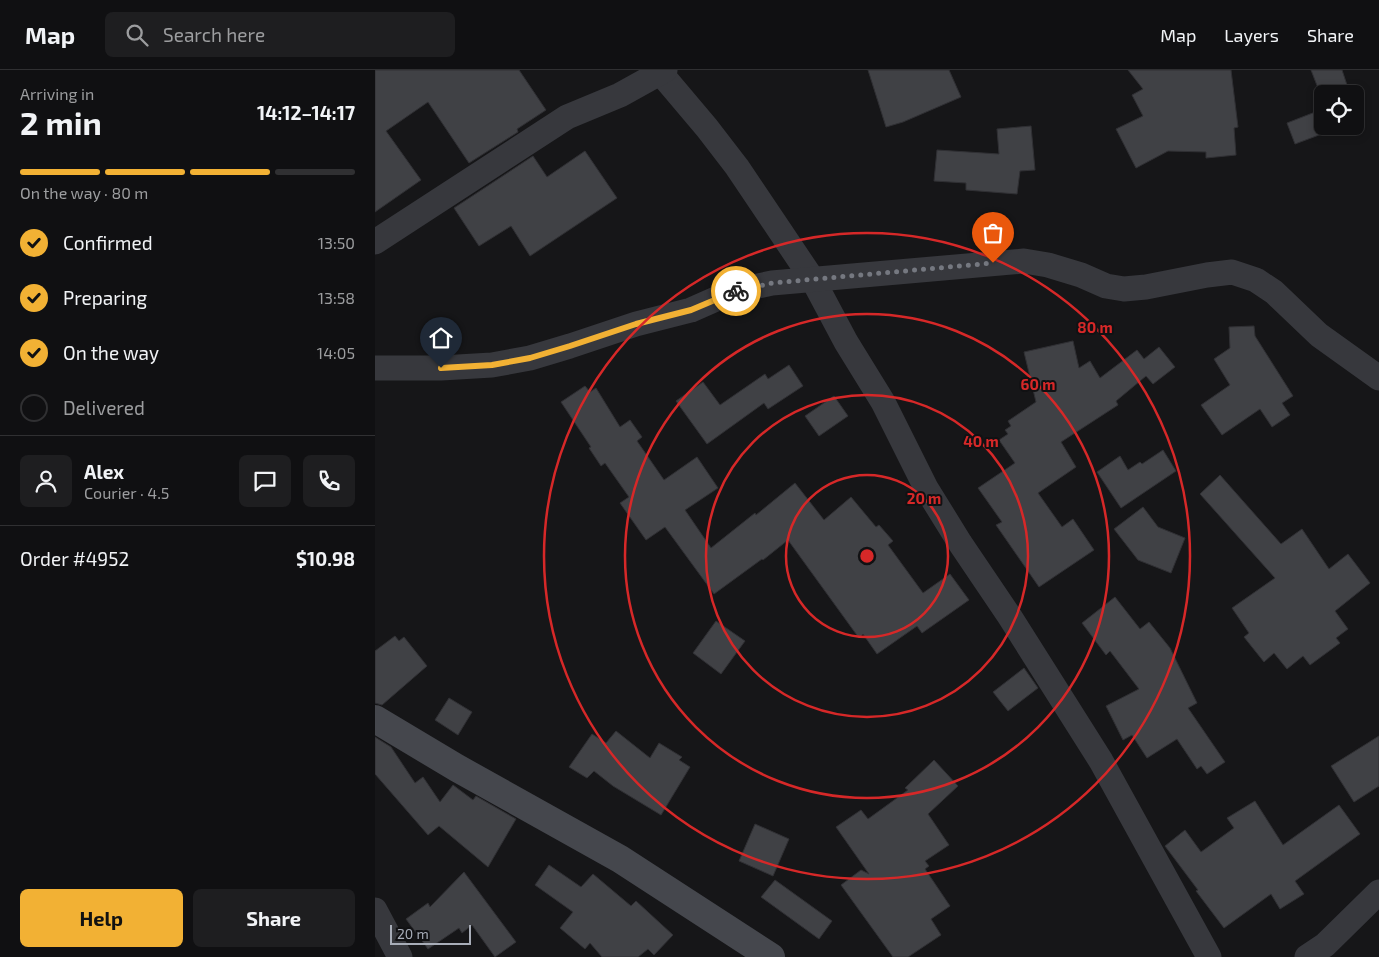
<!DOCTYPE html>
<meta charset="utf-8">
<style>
:root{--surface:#101012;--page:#1e1e20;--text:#f1f3f6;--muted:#9c9d9f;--line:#303032;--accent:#f2b134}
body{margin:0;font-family:"Exo 2",sans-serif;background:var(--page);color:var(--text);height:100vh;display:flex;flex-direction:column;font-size:19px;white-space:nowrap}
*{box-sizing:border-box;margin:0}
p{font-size:16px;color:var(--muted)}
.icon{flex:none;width:28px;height:28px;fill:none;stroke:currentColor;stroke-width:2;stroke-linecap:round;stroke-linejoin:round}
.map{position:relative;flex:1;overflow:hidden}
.drawer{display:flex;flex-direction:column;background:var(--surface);width:375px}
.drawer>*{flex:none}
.fabs{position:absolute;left:939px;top:15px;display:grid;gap:10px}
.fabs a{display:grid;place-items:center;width:50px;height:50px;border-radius:8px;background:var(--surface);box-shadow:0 2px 8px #0003,0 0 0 1px var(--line);font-size:25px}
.scale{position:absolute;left:15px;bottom:12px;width:81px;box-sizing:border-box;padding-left:5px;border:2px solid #a8adb8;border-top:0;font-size:14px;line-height:18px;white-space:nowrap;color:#a8adb8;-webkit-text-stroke:4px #111113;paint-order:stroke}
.pin{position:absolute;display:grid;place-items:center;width:42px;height:42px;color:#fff;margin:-51px -21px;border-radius:50% 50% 50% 0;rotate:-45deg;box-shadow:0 0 5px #0007}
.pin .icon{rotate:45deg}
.courier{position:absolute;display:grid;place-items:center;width:50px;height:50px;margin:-25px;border:4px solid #f2b134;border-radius:50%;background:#fff;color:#222;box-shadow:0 1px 6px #0007}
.overview em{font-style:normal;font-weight:700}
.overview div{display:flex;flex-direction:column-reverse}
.overview{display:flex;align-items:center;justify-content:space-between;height:85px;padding:0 20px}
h1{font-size:32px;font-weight:700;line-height:38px}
.bar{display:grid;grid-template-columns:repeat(4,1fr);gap:8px 5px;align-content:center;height:60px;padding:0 20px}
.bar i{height:6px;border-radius:4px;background:var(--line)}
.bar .active{background:var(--accent)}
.bar p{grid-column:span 4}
.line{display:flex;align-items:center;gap:12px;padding:0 20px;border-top:1px solid var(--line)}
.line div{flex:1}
.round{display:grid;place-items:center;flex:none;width:52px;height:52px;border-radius:8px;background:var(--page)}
ol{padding:0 20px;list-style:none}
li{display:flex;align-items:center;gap:15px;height:55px}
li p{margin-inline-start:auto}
li .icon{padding:5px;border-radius:50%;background:var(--accent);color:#111;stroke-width:4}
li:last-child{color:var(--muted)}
li i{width:28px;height:28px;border:2px solid var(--line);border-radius:50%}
.primary-button{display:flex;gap:10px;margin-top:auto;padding:10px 20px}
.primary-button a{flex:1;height:58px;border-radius:8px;background:var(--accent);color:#111;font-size:20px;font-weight:700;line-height:58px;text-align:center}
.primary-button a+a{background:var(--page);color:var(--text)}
header{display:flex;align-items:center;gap:30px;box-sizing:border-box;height:70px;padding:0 25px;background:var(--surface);border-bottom:1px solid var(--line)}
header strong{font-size:24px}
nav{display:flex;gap:28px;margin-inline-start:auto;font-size:18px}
.search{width:350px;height:45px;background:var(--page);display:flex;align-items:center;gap:12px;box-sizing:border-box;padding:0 18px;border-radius:8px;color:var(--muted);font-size:19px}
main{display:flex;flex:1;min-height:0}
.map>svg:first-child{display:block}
</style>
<header>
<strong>Map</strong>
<div class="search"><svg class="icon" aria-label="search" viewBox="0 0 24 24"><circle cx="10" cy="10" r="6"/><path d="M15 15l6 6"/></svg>Search here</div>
<nav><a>Map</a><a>Layers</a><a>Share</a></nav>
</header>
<main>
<section class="drawer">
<div class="overview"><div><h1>2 min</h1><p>Arriving in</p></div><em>14:12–14:17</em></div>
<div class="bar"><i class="active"></i><i class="active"></i><i class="active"></i><i></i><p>On the way · 80 m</p></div>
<ol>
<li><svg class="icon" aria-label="check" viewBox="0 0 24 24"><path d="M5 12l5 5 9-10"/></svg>Confirmed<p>13:50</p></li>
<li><svg class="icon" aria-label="check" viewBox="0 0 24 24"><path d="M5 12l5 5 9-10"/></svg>Preparing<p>13:58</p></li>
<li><svg class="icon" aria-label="check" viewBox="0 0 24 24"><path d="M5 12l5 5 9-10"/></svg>On the way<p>14:05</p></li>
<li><i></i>Delivered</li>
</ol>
<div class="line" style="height:90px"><a class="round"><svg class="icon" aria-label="person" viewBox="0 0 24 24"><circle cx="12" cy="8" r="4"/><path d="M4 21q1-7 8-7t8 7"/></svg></a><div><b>Alex</b><p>Courier · 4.5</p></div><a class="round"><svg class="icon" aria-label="chat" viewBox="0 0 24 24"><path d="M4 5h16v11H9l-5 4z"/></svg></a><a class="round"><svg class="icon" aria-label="phone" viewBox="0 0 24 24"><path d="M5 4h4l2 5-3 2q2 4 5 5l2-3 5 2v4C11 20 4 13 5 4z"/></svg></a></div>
<div class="line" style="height:65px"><div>Order #4952</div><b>$10.98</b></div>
<div class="primary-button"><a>Help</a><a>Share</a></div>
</section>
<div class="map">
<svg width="1004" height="887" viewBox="0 0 1004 887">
<rect width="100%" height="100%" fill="#161618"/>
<g fill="#404145" stroke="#303034">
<polygon points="0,0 144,0 171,40 142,59 143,62 94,93 53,32 11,61 46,110 0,142"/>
<polygon points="493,0 574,0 586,27 528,52 511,57"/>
<polygon points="753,0 856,0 863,57 859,58 861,85 831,88 831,82 793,81 761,98 741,59 768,46 757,25 768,19"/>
<polygon points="936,0 967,0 975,24 948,24 948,31"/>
<polygon points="948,39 948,56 968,56 920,74 912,53"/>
<polygon points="656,56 660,100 645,101 642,124 591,120 591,113 559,111 562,80 624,84 622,59"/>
<polygon points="210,81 242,128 155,186 136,156 104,176 79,138 158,86 172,107"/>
<polygon points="879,256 880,266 918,326 907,333 915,345 897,357 885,339 847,365 826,335 855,315 839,289 855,278 854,257"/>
<polygon points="698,271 704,298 715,291 725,308 762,280 769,289 784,277 800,297 778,314 771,306 741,331 743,335 686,372 701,397 663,423 687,457 698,449 719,480 664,517 621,455 627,452 603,418 640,393 624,370 633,364 630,360 636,356 633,351 661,332 649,282"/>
<polygon points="414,295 428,316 393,339 389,333 332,374 301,331 328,312 345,335 390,304 393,309"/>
<polygon points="210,316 215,322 221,318 245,357 255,350 267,367 262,371 289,410 322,387 343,418 310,440 336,478 380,443 381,445 420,413 449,450 476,427 501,457 504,455 518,471 513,475 548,523 575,504 594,530 547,563 542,556 502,584 488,564 484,568 413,470 388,490 387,489 339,524 290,457 271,470 245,433 254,427 230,393 226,396 214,378 216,377 186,332"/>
<polygon points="459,326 473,346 444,366 430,346"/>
<polygon points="788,380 801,401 746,438 722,402 745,386 753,400 765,392 767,394"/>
<polygon points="845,405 906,474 927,459 954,499 973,484 995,513 960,541 973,559 961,568 965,573 935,595 928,586 912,599 899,583 889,592 869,567 874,563 857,538 900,508 825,424"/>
<polygon points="768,437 783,457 810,468 796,503 763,490 739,459"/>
<polygon points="740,527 765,559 774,552 795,578 822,633 813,638 850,692 832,704 826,696 822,699 802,669 772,688 757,665 748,670 731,636 764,619 735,581 731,585 707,553"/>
<polygon points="341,551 370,571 346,604 318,583"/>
<polygon points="20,566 24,571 29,567 52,596 7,635 0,633 0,581"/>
<polygon points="649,598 663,618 633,641 618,622"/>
<polygon points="74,628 97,642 83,665 60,650"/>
<polygon points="241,661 275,688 284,673 307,687 304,690 315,697 286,745 238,716 219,701 212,708 194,697 217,664 231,673"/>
<polygon points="1004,666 1004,716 979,732 956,696"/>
<polygon points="0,667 16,677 40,713 48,707 65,732 78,715 98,730 101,726 141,749 113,797 64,756 53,765 0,704"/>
<polygon points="559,690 583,716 553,744 574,775 550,791 554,796 550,799 575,836 556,849 566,865 533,887 518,887 466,815 486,800 494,804 461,757 486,740 493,749 533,720 530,718"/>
<polygon points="880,731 908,775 964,735 985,764 920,811 929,824 905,839 896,824 849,858 821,821 823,820 790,776 810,760 826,782 859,758 852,748"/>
<polygon points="380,754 414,769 398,806 364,791"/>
<polygon points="174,795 206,817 218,804 256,836 261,831 298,865 279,885 273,879 263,887 227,887 215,873 210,879 185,858 198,842 160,815"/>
<polygon points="89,802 141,872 120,887 97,855 87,863 84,858 53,879 31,849 53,833 55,837"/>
<polygon points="400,810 457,851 444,869 386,827"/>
</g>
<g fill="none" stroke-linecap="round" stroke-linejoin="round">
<g stroke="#37383d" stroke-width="25">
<polyline points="283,0 332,58 362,97 438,210 471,272 508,332 551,418 585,473 635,547 726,691 834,887"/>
<polyline points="0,172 192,47 245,25 290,0"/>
<polyline points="0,298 66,298 117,295 155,288 195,276 261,254 316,240 359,221 397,213 649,191 673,195 706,205 731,216 749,219 771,217 832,205 857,202 881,210 899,222 944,265 1004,308"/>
<polyline points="0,840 25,887"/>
<polyline points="932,887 950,875 1004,822"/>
</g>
<polyline stroke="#45474d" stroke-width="28" points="0,649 82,698 245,789 396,887"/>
</g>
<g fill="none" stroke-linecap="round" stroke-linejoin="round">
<polyline stroke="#757880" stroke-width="5" stroke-dasharray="0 9" points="361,221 397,213 618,193"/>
<polyline stroke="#f2b134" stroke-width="6" points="66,298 117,295 155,288 195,276 261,254 316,240 361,221"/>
</g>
<g fill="none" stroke="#d62828" stroke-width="2.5">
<circle cx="492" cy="486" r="81"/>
<circle cx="492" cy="486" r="161"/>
<circle cx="492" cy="486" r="242"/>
<circle cx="492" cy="486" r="323"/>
</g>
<circle cx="492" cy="486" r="8" fill="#d62828" stroke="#111113" stroke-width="2.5"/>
<g font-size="15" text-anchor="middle" font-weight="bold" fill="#d62828" stroke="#111113" stroke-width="4" stroke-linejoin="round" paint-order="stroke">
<text x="720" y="263">80 m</text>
<text x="663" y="320">60 m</text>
<text x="606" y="377">40 m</text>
<text x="549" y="434">20 m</text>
</g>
</svg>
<div class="fabs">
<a><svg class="icon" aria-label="locate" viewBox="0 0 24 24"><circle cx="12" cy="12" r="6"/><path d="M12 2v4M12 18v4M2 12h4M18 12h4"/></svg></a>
</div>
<div class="scale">20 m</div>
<div class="pin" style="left:618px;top:193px;background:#ea580c"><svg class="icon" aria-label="bag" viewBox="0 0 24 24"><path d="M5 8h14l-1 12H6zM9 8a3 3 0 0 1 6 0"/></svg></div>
<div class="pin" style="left:66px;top:298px;background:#1f2937"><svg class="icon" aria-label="home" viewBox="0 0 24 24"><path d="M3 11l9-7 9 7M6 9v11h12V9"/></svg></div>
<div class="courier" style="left:361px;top:221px"><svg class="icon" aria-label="bike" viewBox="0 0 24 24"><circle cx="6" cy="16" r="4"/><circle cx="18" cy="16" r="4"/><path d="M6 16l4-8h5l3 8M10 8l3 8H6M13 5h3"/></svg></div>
</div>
</main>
